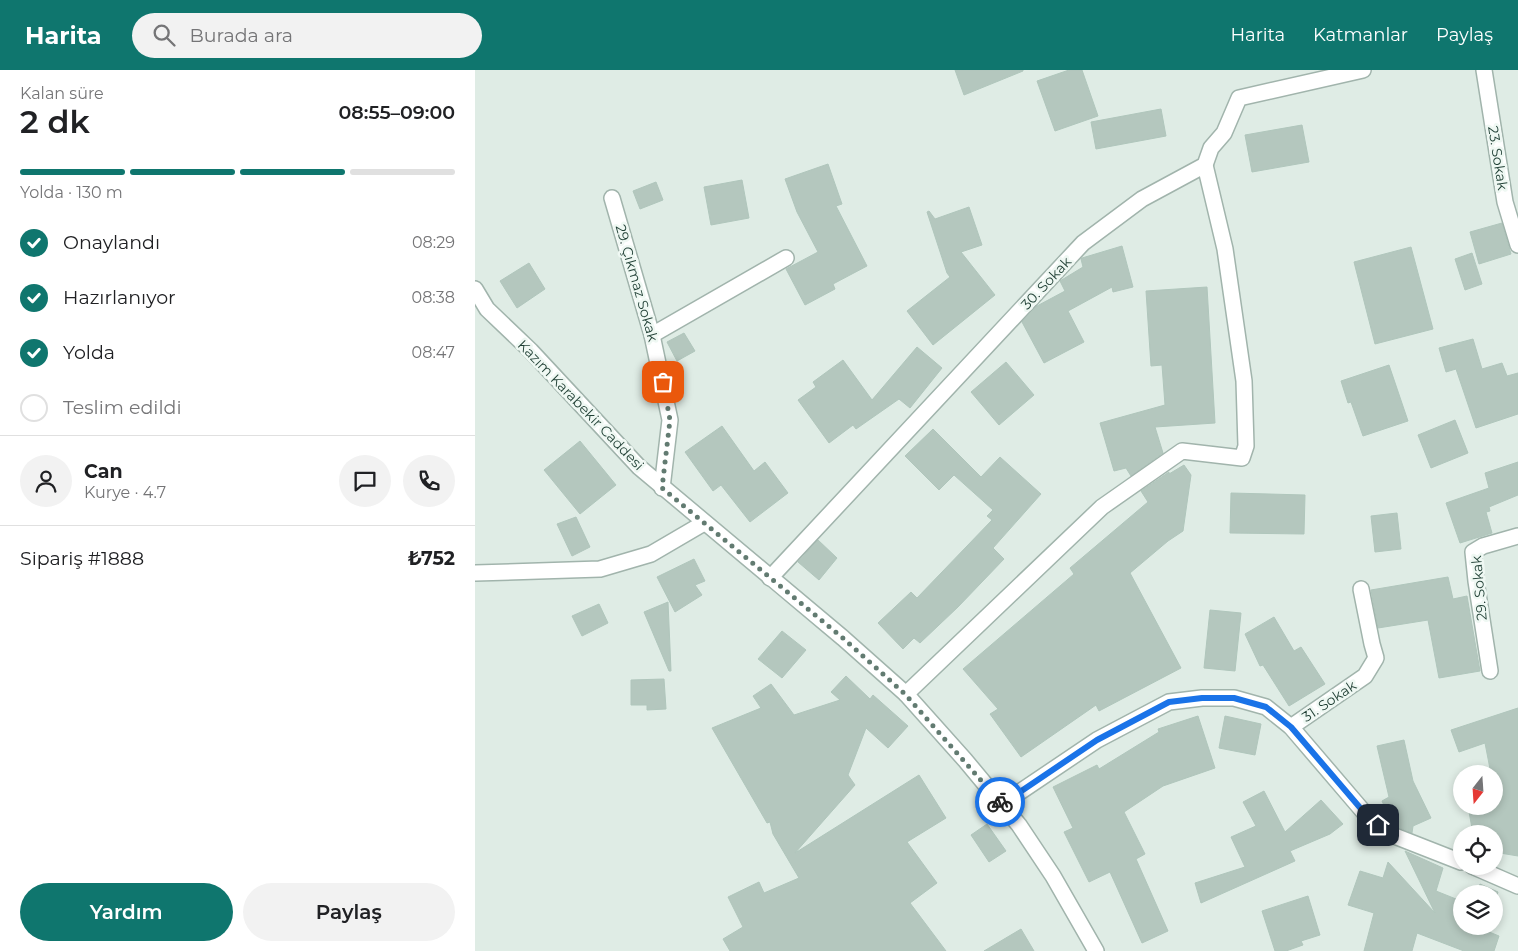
<!DOCTYPE html>
<html lang="tr">
<meta charset="utf-8">
<style>
:root{--surface:#fff;--page:#f2f2f2;--text:#202124;--muted:#757577;--line:#e0e0e0;--accent:#0f766e}
body{margin:0;font-family:Montserrat,sans-serif;background:var(--page);color:var(--text);height:100vh;display:flex;flex-direction:column;font-size:19px;white-space:nowrap}
*{box-sizing:border-box;margin:0}
p{font-size:16px;color:var(--muted)}
.icon{flex:none;width:28px;height:28px;fill:none;stroke:currentColor;stroke-width:2;stroke-linecap:round;stroke-linejoin:round}
.map{position:relative;flex:1;overflow:hidden}
.panel{display:flex;flex-direction:column;background:var(--surface);width:475px}
.panel>*{flex:none}
.needle{width:32px;rotate:197deg}
.fabs{position:absolute;left:978px;top:695px;display:grid;gap:10px}
.fabs a{display:grid;place-items:center;width:50px;height:50px;border-radius:50%;background:var(--surface);box-shadow:0 2px 8px #0003;font-size:25px}
.pin{position:absolute;display:grid;place-items:center;width:42px;height:42px;color:#fff;margin:-21px;border-radius:10px;box-shadow:0 2px 8px #0006}
.courier{position:absolute;display:grid;place-items:center;width:50px;height:50px;margin:-25px;border:4px solid #1a73e8;border-radius:50%;background:#fff;color:#222;box-shadow:0 1px 6px #0007}
.overview em{font-style:normal;font-weight:600}
.overview div{display:flex;flex-direction:column-reverse}
.overview{display:flex;align-items:center;justify-content:space-between;height:85px;padding:0 20px}
h1{font-size:32px;font-weight:600;line-height:38px}
.bar{display:grid;grid-template-columns:repeat(4,1fr);gap:8px 5px;align-content:center;height:60px;padding:0 20px}
.bar i{height:6px;border-radius:4px;background:var(--line)}
.bar .on{background:var(--accent)}
.bar p{grid-column:span 4}
.line{display:flex;align-items:center;gap:12px;padding:0 20px;border-top:1px solid var(--line)}
.line div{flex:1}
.round{display:grid;place-items:center;flex:none;width:52px;height:52px;border-radius:26px;background:var(--page)}
ol{padding:0 20px;list-style:none}
li{display:flex;align-items:center;gap:15px;height:55px}
li p{margin-inline-start:auto}
li .icon{padding:5px;border-radius:50%;background:var(--accent);color:#fff;stroke-width:4}
li:last-child{color:var(--muted)}
li i{width:28px;height:28px;border:2px solid var(--line);border-radius:50%}
.action{display:flex;gap:10px;margin-top:auto;padding:10px 20px}
.action a{flex:1;height:58px;border-radius:30px;background:var(--accent);color:#fff;font-size:20px;font-weight:600;line-height:58px;text-align:center}
.action a+a{background:var(--page);color:var(--text)}
header{display:flex;align-items:center;gap:30px;box-sizing:border-box;height:70px;padding:0 25px;background:var(--accent);color:#fff}
header strong{font-size:24px}
nav{display:flex;gap:28px;margin-inline-start:auto;font-size:18px}
.search{width:350px;height:45px;background:var(--page);display:flex;align-items:center;gap:12px;box-sizing:border-box;padding:0 18px;border-radius:28px;color:var(--muted);font-size:19px}
main{display:flex;flex:1;min-height:0}
.map>svg:first-child{display:block}
</style>
<header>
<strong>Harita</strong>
<div class="search"><svg class="icon" aria-label="search" viewBox="0 0 24 24"><circle cx="10" cy="10" r="6"/><path d="M15 15l6 6"/></svg>Burada ara</div>
<nav><a>Harita</a><a>Katmanlar</a><a>Paylaş</a></nav>
</header>
<main>
<section class="panel">
<div class="overview"><div><h1>2 dk</h1><p>Kalan süre</p></div><em>08:55–09:00</em></div>
<div class="bar"><i class="on"></i><i class="on"></i><i class="on"></i><i></i><p>Yolda · 130 m</p></div>
<ol>
<li><svg class="icon" aria-label="check" viewBox="0 0 24 24"><path d="M5 12l5 5 9-10"/></svg>Onaylandı<p>08:29</p></li>
<li><svg class="icon" aria-label="check" viewBox="0 0 24 24"><path d="M5 12l5 5 9-10"/></svg>Hazırlanıyor<p>08:38</p></li>
<li><svg class="icon" aria-label="check" viewBox="0 0 24 24"><path d="M5 12l5 5 9-10"/></svg>Yolda<p>08:47</p></li>
<li><i></i>Teslim edildi</li>
</ol>
<div class="line" style="height:90px"><a class="round"><svg class="icon" aria-label="person" viewBox="0 0 24 24"><circle cx="12" cy="8" r="4"/><path d="M4 21q1-7 8-7t8 7"/></svg></a><div><b>Can</b><p>Kurye · 4.7</p></div><a class="round"><svg class="icon" aria-label="chat" viewBox="0 0 24 24"><path d="M4 5h16v11H9l-5 4z"/></svg></a><a class="round"><svg class="icon" aria-label="phone" viewBox="0 0 24 24"><path d="M5 4h4l2 5-3 2q2 4 5 5l2-3 5 2v4C11 20 4 13 5 4z"/></svg></a></div>
<div class="line" style="height:65px"><div>Sipariş #1888</div><b>₺752</b></div>
<div class="action"><a>Yardım</a><a>Paylaş</a></div>
</section>
<div class="map">
<svg width="1043" height="881" viewBox="0 0 1043 881">
<rect width="100%" height="100%" fill="#dfece5"/>
<g fill="#b4c7be" stroke="#b0c6bc">
<polygon points="480,0 548,0 548,1 489,25"/>
<polygon points="594,0 607,0 623,46 580,61 562,11"/>
<polygon points="686,39 691,66 621,79 616,52"/>
<polygon points="827,55 834,92 777,102 770,65"/>
<polygon points="353,94 367,134 361,136 392,196 358,214 360,219 330,235 311,199 343,182 322,142 310,109"/>
<polygon points="267,110 274,148 236,155 229,117"/>
<polygon points="181,112 188,130 165,139 158,121"/>
<polygon points="494,137 507,175 486,182 520,225 458,275 432,241 475,207 472,203 452,142 454,141 460,149"/>
<polygon points="1027,153 1036,184 1004,194 995,162"/>
<polygon points="647,176 658,217 638,222 637,217 593,241 609,272 569,293 547,252 562,236 590,221 585,211 608,197 606,189 607,188"/>
<polygon points="936,177 958,259 900,274 879,192"/>
<polygon points="997,183 1007,214 990,220 980,189"/>
<polygon points="54,193 70,219 42,238 25,211"/>
<polygon points="732,217 740,353 680,357 688,383 656,406 651,398 639,401 625,353 690,335 687,295 676,296 671,221"/>
<polygon points="209,263 220,281 202,291 192,272"/>
<polygon points="998,269 1007,299 1027,293 1032,306 1043,303 1043,344 1001,358 981,299 971,302 964,278"/>
<polygon points="442,277 467,298 435,338 424,329 381,359 378,355 354,373 323,330 341,317 338,312 368,290 397,330"/>
<polygon points="531,292 559,325 524,355 496,322"/>
<polygon points="914,295 933,351 888,366 876,332 873,333 866,311"/>
<polygon points="980,350 993,383 956,398 943,365"/>
<polygon points="247,356 279,401 290,392 313,423 275,452 246,415 238,421 210,382"/>
<polygon points="458,359 506,407 525,387 566,424 518,478 529,489 483,537 445,573 439,568 428,579 403,553 436,522 442,528 517,450 512,446 518,440 479,405 464,420 430,386"/>
<polygon points="105,371 141,415 105,444 69,400"/>
<polygon points="1043,392 1043,425 1014,437 1015,441 1011,442 1017,463 985,473 971,433 1014,418 1010,403"/>
<polygon points="709,395 716,405 708,461 693,471 655,503 706,598 624,641 621,635 546,687 515,644 523,639 488,599 599,504 595,498 673,432 666,421 694,402 694,404"/>
<polygon points="756,423 830,425 829,464 755,463"/>
<polygon points="922,443 926,479 900,482 896,446"/>
<polygon points="101,447 115,477 97,486 82,454"/>
<polygon points="343,470 362,488 344,510 323,492"/>
<polygon points="219,489 230,511 220,515 227,525 200,542 182,507"/>
<polygon points="973,507 978,529 992,526 1005,601 964,608 953,550 903,558 896,520"/>
<polygon points="193,532 196,601 194,601 169,542"/>
<polygon points="124,534 133,553 107,566 97,546"/>
<polygon points="735,540 766,543 760,601 729,598"/>
<polygon points="799,547 819,581 826,577 850,614 814,636 788,595 785,596 770,564"/>
<polygon points="307,561 331,580 307,608 283,589"/>
<polygon points="371,606 395,629 398,625 433,656 413,678 391,658 373,705 380,715 320,783 444,705 471,748 432,772 462,813 435,833 471,881 255,881 248,869 268,857 253,827 284,812 289,823 324,808 298,764 295,752 292,753 237,658 286,638 278,626 296,614 319,645 365,630 356,622"/>
<polygon points="189,609 191,639 172,640 172,635 156,635 156,610"/>
<polygon points="1043,638 1043,786 1019,782 1019,764 998,764 993,736 1022,736 1019,720 1019,704 1016,704 1010,673 984,682 976,660"/>
<polygon points="723,646 740,698 688,716 649,742 670,784 661,789 693,861 667,873 635,802 614,812 589,762 598,758 578,717 622,695 624,699 684,662 683,659"/>
<polygon points="750,646 786,654 780,685 744,678"/>
<polygon points="929,670 938,711 956,748 938,756 937,763 918,755 907,731 914,727 902,676"/>
<polygon points="789,721 810,762 846,730 868,754 855,764 815,781 820,791 726,833 720,813 770,797 756,767 781,756 768,732"/>
<polygon points="512,754 531,781 514,792 496,765"/>
<polygon points="930,781 968,798 961,821 986,831 986,856 1008,856 1007,859 1024,866 1019,881 989,881 942,863 937,881 889,881 899,843 873,835 885,801 908,808 913,792 960,843"/>
<polygon points="1005,814 1023,822 1019,833 1019,824 1001,824"/>
<polygon points="833,826 845,865 826,871 828,875 811,881 800,881 787,841"/>
<polygon points="546,859 559,881 509,881"/>
</g>
<g fill="none" stroke-linecap="round" stroke-linejoin="round">
<defs>
<g id="street">
<polyline points="1009,0 1030,132 1043,175"/>
<polyline points="137,128 177,265 195,350 187,418"/>
<polyline points="0,219 12,239 56,281 164,397 368,568 431,624 490,690 544,755 578,806 621,881"/>
<polyline points="177,265 311,188"/>
<polyline points="0,503 125,499 176,484 229,453"/>
<polyline points="295,508 608,173 667,129 730,95 736,78 749,63 764,28 888,0"/>
<polyline points="1015,601 1001,511 998,482 1008,476 1043,466"/>
<polyline points="431,624 627,437 707,381 767,388 771,376 769,311 750,179 730,95"/>
<polyline points="816,657 890,606 901,588 897,574 886,519"/>
<polyline points="527,734 622,670 694,632 727,628 759,628 791,637 816,657 893,747 912,763 986,792"/>
<polyline points="997,796 1043,816"/>
</g>
</defs>
<use href="#street" stroke="#a1b4ac" stroke-width="18"/>
<use href="#street" stroke="#fff" stroke-width="15"/>
</g>
<g fill="none" stroke-linecap="round" stroke-linejoin="round">
<polyline stroke="#627b71" stroke-width="5" stroke-dasharray="0 9" points="188,312 195,350 187,418 368,568 430,624 525,732"/>
<polyline stroke="#1a73e8" stroke-width="6" points="525,732 527,734 622,670 694,632 727,628 759,628 791,637 816,657 893,747 903,755"/>
</g>
<g text-anchor="middle" stroke-width="5" stroke-linejoin="round" paint-order="stroke">
<g font-size="14" fill="#1e3e33" stroke="#eff8f3">
<text transform="translate(1023 88) rotate(81)" y="5">23. Sokak</text>
<text transform="translate(162 213) rotate(74)" y="5">29. Çıkmaz Sokak</text>
<text transform="translate(571 213) rotate(-47)" y="5">30. Sokak</text>
<text transform="translate(106 335) rotate(46)" y="5">Kazım Karabekir Caddesi</text>
<text transform="translate(1004 518) rotate(-95)" y="5">29. Sokak</text>
<text transform="translate(854 631) rotate(-34)" y="5">31. Sokak</text>
</g>
</g>
</svg>
<div class="fabs">
<a><svg class="needle" viewBox="-14 -14 28 28"><path d="M0-13l5 13h-10z" fill="#e53935"/><path d="M0 13l5-13h-10z" fill="#757577"/></svg></a>
<a><svg class="icon" aria-label="locate" viewBox="0 0 24 24"><circle cx="12" cy="12" r="6"/><path d="M12 2v4M12 18v4M2 12h4M18 12h4"/></svg></a>
<a><svg class="icon" aria-label="layers" viewBox="0 0 24 24"><path d="M12 4l9 5-9 5-9-5zM3 14l9 5 9-5"/></svg></a>
</div>
<div class="pin" style="left:188px;top:312px;background:#ea580c"><svg class="icon" aria-label="bag" viewBox="0 0 24 24"><path d="M5 8h14l-1 12H6zM9 8a3 3 0 0 1 6 0"/></svg></div>
<div class="pin" style="left:903px;top:755px;background:#1f2937"><svg class="icon" aria-label="home" viewBox="0 0 24 24"><path d="M3 11l9-7 9 7M6 9v11h12V9"/></svg></div>
<div class="courier" style="left:525px;top:732px"><svg class="icon" aria-label="bike" viewBox="0 0 24 24"><circle cx="6" cy="16" r="4"/><circle cx="18" cy="16" r="4"/><path d="M6 16l4-8h5l3 8M10 8l3 8H6M13 5h3"/></svg></div>
</div>
</main>
